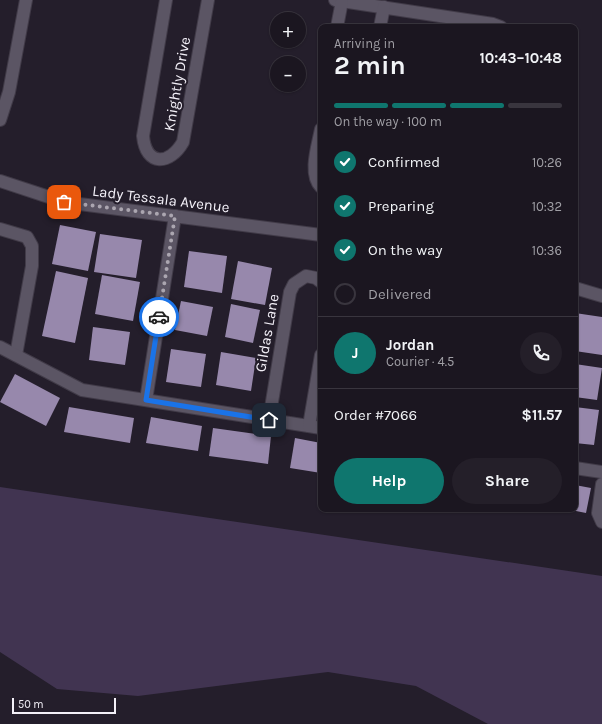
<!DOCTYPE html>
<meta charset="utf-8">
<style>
:root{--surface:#1b1620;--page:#241f29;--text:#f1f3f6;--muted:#a09fa5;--line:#39353e;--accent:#0f766e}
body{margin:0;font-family:Karla,sans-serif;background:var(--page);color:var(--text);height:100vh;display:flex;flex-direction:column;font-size:15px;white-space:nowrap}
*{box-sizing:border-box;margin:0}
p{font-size:13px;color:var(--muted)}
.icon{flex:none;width:22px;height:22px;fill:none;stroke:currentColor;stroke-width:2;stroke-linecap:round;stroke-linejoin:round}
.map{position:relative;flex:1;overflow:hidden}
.side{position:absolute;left:318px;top:24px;width:260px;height:488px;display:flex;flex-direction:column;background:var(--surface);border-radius:8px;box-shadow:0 1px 3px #0004,0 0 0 1px var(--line)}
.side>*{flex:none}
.tools{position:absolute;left:270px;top:12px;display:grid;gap:8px}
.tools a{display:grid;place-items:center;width:36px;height:36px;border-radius:50%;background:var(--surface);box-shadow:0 1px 3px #0004,0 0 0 1px var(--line);font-size:20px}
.scale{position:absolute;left:12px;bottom:10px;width:104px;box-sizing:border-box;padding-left:4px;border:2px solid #f3f0f8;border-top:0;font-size:11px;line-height:14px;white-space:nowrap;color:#f3f0f8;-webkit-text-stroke:3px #241e2b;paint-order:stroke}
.pin{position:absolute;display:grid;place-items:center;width:34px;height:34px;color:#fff;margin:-17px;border-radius:8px;box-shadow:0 2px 6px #0006}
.courier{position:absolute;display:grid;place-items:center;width:40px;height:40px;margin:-20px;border:3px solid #1a73e8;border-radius:50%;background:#fff;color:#222;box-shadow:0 1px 5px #0007}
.head em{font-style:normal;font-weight:700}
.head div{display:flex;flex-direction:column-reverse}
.head{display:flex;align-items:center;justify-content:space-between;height:68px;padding:0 16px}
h1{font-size:26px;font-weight:700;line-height:30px}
.bar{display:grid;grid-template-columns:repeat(4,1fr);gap:6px 4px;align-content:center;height:48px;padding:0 16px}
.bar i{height:5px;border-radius:3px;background:var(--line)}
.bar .current{background:var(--accent)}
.bar p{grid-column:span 4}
.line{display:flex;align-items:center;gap:10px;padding:0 16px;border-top:1px solid var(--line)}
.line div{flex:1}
.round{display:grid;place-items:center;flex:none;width:42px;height:42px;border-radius:21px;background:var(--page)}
ol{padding:0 16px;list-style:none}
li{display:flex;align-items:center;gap:12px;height:44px}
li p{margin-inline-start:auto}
li .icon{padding:4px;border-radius:50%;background:var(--accent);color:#fff;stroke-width:4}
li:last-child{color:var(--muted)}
li i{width:22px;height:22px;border:2px solid var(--line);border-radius:50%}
.action{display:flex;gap:8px;margin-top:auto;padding:8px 16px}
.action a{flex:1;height:46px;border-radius:24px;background:var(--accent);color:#fff;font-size:16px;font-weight:700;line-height:46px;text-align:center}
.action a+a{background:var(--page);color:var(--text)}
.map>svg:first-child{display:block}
</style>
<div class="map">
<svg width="602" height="724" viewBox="0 0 602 724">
<rect width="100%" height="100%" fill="#241e2b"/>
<polygon fill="#413451" points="0,487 602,576 602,724 488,724 416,686 328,672 138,696 57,689 0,652"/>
<g fill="#9788ac">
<polygon points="60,225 96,232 88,271 52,264"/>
<polygon points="100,234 142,240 136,278 94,272"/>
<polygon points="189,251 227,256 222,293 184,287"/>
<polygon points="238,261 272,268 265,305 231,299"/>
<polygon points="56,271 88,278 75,343 42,336"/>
<polygon points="102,275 140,282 133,321 95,314"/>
<polygon points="181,301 213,307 207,336 175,330"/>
<polygon points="231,304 260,310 253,343 225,337"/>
<polygon points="575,313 602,317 602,355 575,351"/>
<polygon points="93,327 130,332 125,365 89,360"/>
<polygon points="171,349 206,354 201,387 166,382"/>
<polygon points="221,352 256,358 251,391 216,385"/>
<polygon points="575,364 602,368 597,400 575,397"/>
<polygon points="15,374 60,398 46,426 0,402"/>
<polygon points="69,407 134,418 130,443 64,432"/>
<polygon points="575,407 599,410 594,445 575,443"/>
<polygon points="151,417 202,426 198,451 146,443"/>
<polygon points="213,428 271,436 268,464 209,456"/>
<polygon points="295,438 321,443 321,473 290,468"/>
<polygon points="575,485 591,488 586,513 571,510 575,509"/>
</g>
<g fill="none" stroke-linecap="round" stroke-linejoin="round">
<defs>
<g id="minor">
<path d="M166 0 143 136C146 167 170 165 183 142L208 0"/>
<polyline points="335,0 493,24 501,27"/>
<polyline points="337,27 342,1"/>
<polyline points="380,27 384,7"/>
<polyline points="0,120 9,92 26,0"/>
<path d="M321 129C318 145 308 174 321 187"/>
<polyline points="0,181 64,202 321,235"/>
<polyline points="0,229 27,237 32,246 32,266 16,355"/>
<polyline points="575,288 602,296"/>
<polyline points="0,347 82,390 321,428"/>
<polyline points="146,400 175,216"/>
<polyline points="269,420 290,292 294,284 306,276 316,278 321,282"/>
<polyline points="309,426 321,355"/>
<polyline points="575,468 602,472"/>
<polyline points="602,484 598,513 602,522"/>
</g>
</defs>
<use href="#minor" stroke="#413b48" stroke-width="14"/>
<use href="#minor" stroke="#5b5564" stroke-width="12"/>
</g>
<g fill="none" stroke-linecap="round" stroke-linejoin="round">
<polyline stroke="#aba6b0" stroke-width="4" stroke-dasharray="0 7.2" points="64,202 175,216 159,317"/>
<polyline stroke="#1a73e8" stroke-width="5" points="159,317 146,400 269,420"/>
</g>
<g text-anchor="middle" stroke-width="4" stroke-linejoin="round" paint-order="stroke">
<g font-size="15" fill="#f3f0f8" stroke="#241e2b">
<text transform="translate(177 84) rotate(-80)" y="5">Knightly Drive</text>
<text transform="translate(161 199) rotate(7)" y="5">Lady Tessala Avenue</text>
<text transform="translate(267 333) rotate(-80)" y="5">Gildas Lane</text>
</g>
</g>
</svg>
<div class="tools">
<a>+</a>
<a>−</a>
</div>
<div class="scale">50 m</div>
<div class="pin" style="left:64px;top:202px;background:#ea580c"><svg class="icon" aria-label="bag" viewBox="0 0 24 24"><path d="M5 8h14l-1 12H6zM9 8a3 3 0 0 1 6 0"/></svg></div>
<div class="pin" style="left:269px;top:420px;background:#1f2937"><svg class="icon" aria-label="home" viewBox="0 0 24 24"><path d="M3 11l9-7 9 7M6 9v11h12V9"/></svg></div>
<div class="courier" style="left:159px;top:317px"><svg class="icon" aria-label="car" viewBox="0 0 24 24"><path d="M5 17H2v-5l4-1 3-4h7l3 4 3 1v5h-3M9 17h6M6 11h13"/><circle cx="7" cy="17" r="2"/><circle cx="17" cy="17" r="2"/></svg></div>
<section class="side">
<div class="head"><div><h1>2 min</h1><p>Arriving in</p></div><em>10:43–10:48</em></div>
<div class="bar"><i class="current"></i><i class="current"></i><i class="current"></i><i></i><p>On the way · 100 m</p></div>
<ol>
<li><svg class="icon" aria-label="check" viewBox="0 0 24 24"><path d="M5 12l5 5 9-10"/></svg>Confirmed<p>10:26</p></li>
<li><svg class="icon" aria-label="check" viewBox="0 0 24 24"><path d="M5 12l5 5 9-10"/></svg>Preparing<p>10:32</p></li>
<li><svg class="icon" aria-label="check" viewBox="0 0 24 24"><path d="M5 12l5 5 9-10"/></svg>On the way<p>10:36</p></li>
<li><i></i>Delivered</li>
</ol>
<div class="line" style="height:72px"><b class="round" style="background:var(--accent);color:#fff">J</b><div><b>Jordan</b><p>Courier · 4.5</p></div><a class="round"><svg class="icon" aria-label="phone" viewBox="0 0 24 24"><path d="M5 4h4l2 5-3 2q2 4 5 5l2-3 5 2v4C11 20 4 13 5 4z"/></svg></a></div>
<div class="line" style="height:52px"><div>Order #7066</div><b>$11.57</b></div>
<div class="action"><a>Help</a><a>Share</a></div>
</section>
</div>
